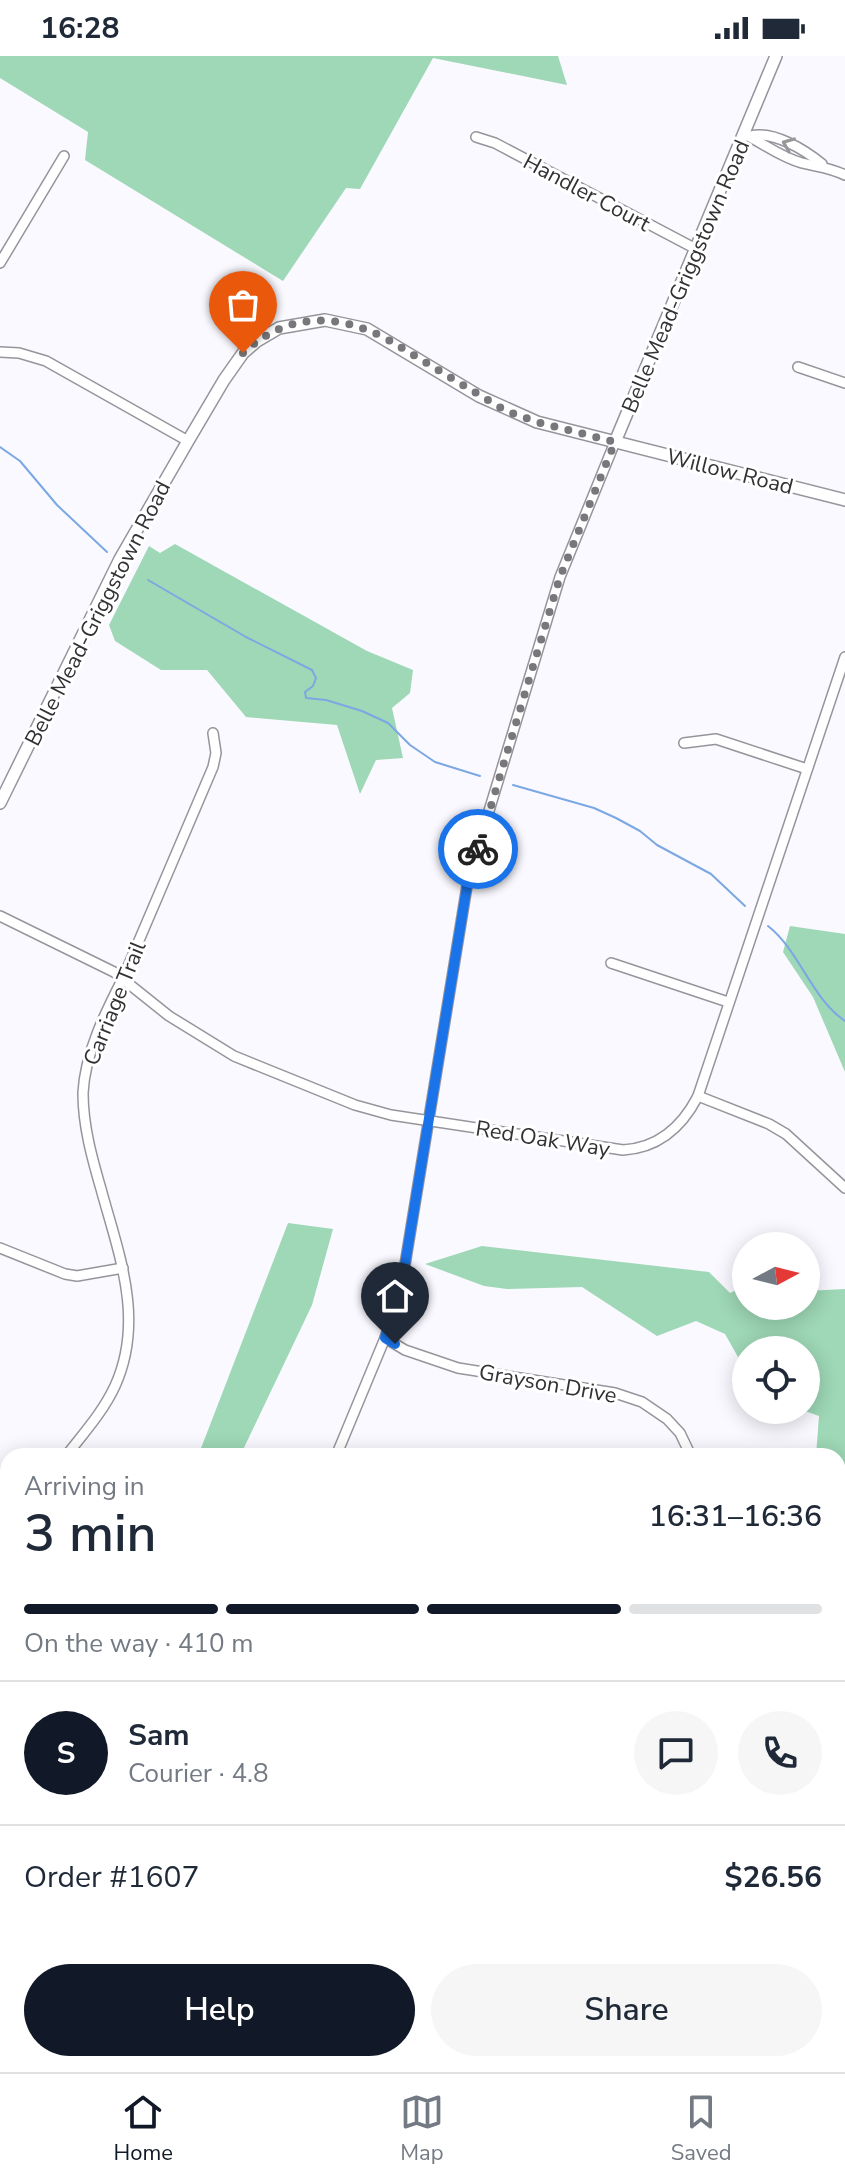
<!DOCTYPE html>
<meta charset="utf-8">
<style>
:root{--surface:#fff;--page:#f6f6f7;--text:#1f2937;--muted:#747a83;--line:#e0e1e3;--accent:#111827}
body{margin:0;font-family:"Nunito Sans",sans-serif;background:var(--page);color:var(--text);height:100vh;display:flex;flex-direction:column;font-size:30px;white-space:nowrap}
*{box-sizing:border-box;margin:0}
p{font-size:26px;color:var(--muted)}
.icon{flex:none;width:44px;height:44px;fill:none;stroke:currentColor;stroke-width:2;stroke-linecap:round;stroke-linejoin:round}
.map{position:relative;flex:1;overflow:hidden}
.side{position:absolute;left:0px;top:1392px;width:846px;height:624px;display:flex;flex-direction:column;background:var(--surface);border-radius:24px 24px 0 0;box-shadow:0 4px 20px #0003}
.side>*{flex:none}
.needle{width:52px;rotate:83deg}
.fabs{position:absolute;left:732px;top:1176px;display:grid;gap:16px}
.fabs a{display:grid;place-items:center;width:88px;height:88px;border-radius:50%;background:var(--surface);box-shadow:0 4px 20px #0003;font-size:40px}
.pin{position:absolute;display:grid;place-items:center;width:68px;height:68px;color:#fff;margin:-82px -34px;border-radius:50% 50% 50% 0;rotate:-45deg;box-shadow:0 0 8px #0007}
.pin .icon{rotate:45deg}
.courier{position:absolute;display:grid;place-items:center;width:80px;height:80px;margin:-40px;border:6px solid #1a73e8;border-radius:50%;background:#fff;color:#222;box-shadow:0 2px 10px #0007}
.head em{font-style:normal;font-weight:600}
.head div{display:flex;flex-direction:column-reverse}
.head{display:flex;align-items:center;justify-content:space-between;height:136px;padding:0 24px}
h1{font-size:52px;font-weight:600;line-height:60px}
.bar{display:grid;grid-template-columns:repeat(4,1fr);gap:12px 8px;align-content:center;height:96px;padding:0 24px}
.bar i{height:10px;border-radius:6px;background:var(--line)}
.bar .current{background:var(--accent)}
.bar p{grid-column:span 4}
.line{display:flex;align-items:center;gap:20px;padding:0 24px;border-top:2px solid var(--line)}
.line div{flex:1}
.round{display:grid;place-items:center;flex:none;width:84px;height:84px;border-radius:42px;background:var(--page)}
.button{display:flex;gap:16px;margin-top:auto;padding:16px 24px}
.button a{flex:1;height:92px;border-radius:48px;background:var(--accent);color:#fff;font-size:32px;font-weight:600;line-height:92px;text-align:center}
.button a+a{background:var(--page);color:var(--text)}
.status{display:flex;justify-content:space-between;align-items:center;height:56px;padding:0 40px;background:var(--surface);direction:ltr}
.status svg{height:22px;fill:currentColor}
.tab-bar{display:flex;justify-content:space-around;align-items:center;height:112px;border-top:2px solid var(--line);background:var(--surface);font-size:22px;color:var(--muted)}
.tab-bar a{display:grid;justify-items:center;gap:4px}
.tab-bar .current{color:var(--accent)}
.map>svg:first-child{display:block}
</style>
<div class="status"><b>16:28</b><svg viewBox="0 0 49 12"><path d="M0 12V9h3v3zM5 12V6h3v6zM10 12V3h3v9zM15 12V0h3v12zM26 1h20v11H26zM47 4h2v5h-2z"/></svg></div>
<div class="map">
<svg width="845" height="2016" viewBox="0 0 845 2016">
<rect width="100%" height="100%" fill="#faf9ff"/>
<g fill="#9ed8b6">
<polygon points="0,0 558,0 567,29 433,2 360,133 346,132 283,225 85,104 88,76 0,22"/>
<polygon points="175,488 367,595 413,614 410,637 392,652 403,702 376,704 360,738 337,669 246,661 207,614 161,614 115,585 109,569 149,490 160,497"/>
<polygon points="790,870 845,878 845,1016 813,941 783,896"/>
<polygon points="288,1167 333,1173 312,1249 240,1400 198,1400"/>
<polygon points="482,1190 709,1216 730,1237 746,1230 746,1250 806,1250 806,1235 845,1233 845,1411 838,1422 838,1400 816,1400 819,1360 802,1354 806,1354 806,1294 746,1294 746,1315 725,1278 696,1265 657,1280 582,1231 507,1233 484,1230 425,1208"/>
<polygon points="0,1689 8,1693 8,1755 0,1754"/>
<polygon points="8,1872 8,1948 1,1964 0,1895"/>
</g>
<g fill="none" stroke-linecap="round" stroke-linejoin="round">
<g stroke="#7ba8e2" stroke-width="2">
<polyline points="0,391 20,405 57,449 107,496"/>
<polyline points="148,524 246,581 312,614 316,622 313,630 305,636 306,642 326,644 362,655 388,667 410,689 435,706 480,720"/>
<polyline points="513,729 594,752 616,762 640,775 657,789 711,818 745,850"/>
<path d="M768 870C800 895 811 942 845 965"/>
<polyline points="0,1707 8,1712"/>
<polyline points="838,1887 845,1890"/>
</g>
<defs>
<g id="minor">
<path d="M744 78C763 87 780 101 802 107 818 111 828 111 845 119"/>
<path d="M750 80C773 74 805 94 822 108"/>
<polyline points="476,81 495,87 696,193"/>
<polyline points="0,207 64,100"/>
<polyline points="0,296 19,297 46,305 188,385"/>
<polyline points="798,311 845,327"/>
<polyline points="684,687 716,683 807,713"/>
<path d="M0 860 114 916 169 960 234 1000 355 1049 391 1059 623 1094C659 1092 682 1071 698 1040L845 601"/>
<polyline points="611,907 728,946"/>
<polyline points="698,1040 769,1068 786,1078 845,1132"/>
<polyline points="0,1192 65,1218 77,1220 123,1212"/>
<polyline points="385,1282 402,1227 468,824 560,521 615,386"/>
<path d="M66 1400C83 1378 103 1356 115 1330 145 1264 119 1199 101 1133 92 1102 83 1070 83 1037 85 997 105 957 123 922L213 711 216 697 213 677"/>
<polyline points="336,1400 385,1282 405,1294 458,1312 615,1337 642,1346 667,1363 680,1377 691,1400"/>
<polyline points="0,1527 8,1508"/>
<polyline points="0,1573 8,1576"/>
<polyline points="838,1972 845,1974"/>
<polyline points="202,2008 226,2016"/>
<polyline points="48,2016 54,2008"/>
<polyline points="597,2016 600,2008"/>
</g>
<g id="tertiary">
<polyline points="615,386 776,0"/>
<polyline points="0,747 120,503 188,385 224,324 243,297 257,285 279,272 325,264 367,273 479,340 537,366 845,444"/>
</g>
</defs>
<use href="#minor" stroke="#96959b" stroke-width="12"/>
<use href="#tertiary" stroke="#96959b" stroke-width="14"/>
<use href="#minor" stroke="#fff" stroke-width="9"/>
<use href="#tertiary" stroke="#fff" stroke-width="11"/>
</g>
<defs><path id="oneway-chevron" d="M-2-3.5L2.5 0L-2 3.5" fill="none" stroke-width="1.6" stroke-linecap="round" stroke-linejoin="round" transform="scale(2)"/></defs>
<use stroke="#98989a" href="#oneway-chevron" transform="translate(788 88) rotate(-158)"/>
<g fill="none" stroke-linecap="round" stroke-linejoin="round">
<path stroke="#78777b" stroke-width="8" stroke-dasharray="0 14.4" d="M243 297C287 257 335 256 387 283L506 355 537 366 615 386 560 521 478 793"/>
<polyline stroke="#1a73e8" stroke-width="10" points="395,1288 385,1282 402,1227 468,824 478,793"/>
</g>
<g text-anchor="middle" stroke-width="6" stroke-linejoin="round" paint-order="stroke">
<g font-size="22" fill="#323134" stroke="#fff">
<text transform="translate(587 136) rotate(28)" y="8">Handler Court</text>
<text transform="translate(685 220) rotate(-67)" y="8">Belle Mead-Griggstown Road</text>
<text transform="translate(730 415) rotate(14)" y="8">Willow Road</text>
<text transform="translate(97 557) rotate(-63)" y="8">Belle Mead-Griggstown Road</text>
<text transform="translate(114 947) rotate(-68)" y="8">Carriage Trail</text>
<text transform="translate(543 1082) rotate(9)" y="8">Red Oak Way</text>
<text transform="translate(548 1327) rotate(10)" y="8">Grayson Drive</text>
</g>
</g>
</svg>
<div class="fabs">
<a><svg class="needle" viewBox="-14 -14 28 28"><path d="M0-13l5 13h-10z" fill="#e53935"/><path d="M0 13l5-13h-10z" fill="#747a83"/></svg></a>
<a><svg class="icon" aria-label="locate" viewBox="0 0 24 24"><circle cx="12" cy="12" r="6"/><path d="M12 2v4M12 18v4M2 12h4M18 12h4"/></svg></a>
</div>
<div class="pin" style="left:243px;top:297px;background:#ea580c"><svg class="icon" aria-label="bag" viewBox="0 0 24 24"><path d="M5 8h14l-1 12H6zM9 8a3 3 0 0 1 6 0"/></svg></div>
<div class="pin" style="left:395px;top:1288px;background:#1f2937"><svg class="icon" aria-label="home" viewBox="0 0 24 24"><path d="M3 11l9-7 9 7M6 9v11h12V9"/></svg></div>
<div class="courier" style="left:478px;top:793px"><svg class="icon" aria-label="bike" viewBox="0 0 24 24"><circle cx="6" cy="16" r="4"/><circle cx="18" cy="16" r="4"/><path d="M6 16l4-8h5l3 8M10 8l3 8H6M13 5h3"/></svg></div>
<section class="side">
<div class="head"><div><h1>3 min</h1><p>Arriving in</p></div><em>16:31–16:36</em></div>
<div class="bar"><i class="current"></i><i class="current"></i><i class="current"></i><i></i><p>On the way · 410 m</p></div>
<div class="line" style="height:144px"><b class="round" style="background:var(--accent);color:#fff">S</b><div><b>Sam</b><p>Courier · 4.8</p></div><a class="round"><svg class="icon" aria-label="chat" viewBox="0 0 24 24"><path d="M4 5h16v11H9l-5 4z"/></svg></a><a class="round"><svg class="icon" aria-label="phone" viewBox="0 0 24 24"><path d="M5 4h4l2 5-3 2q2 4 5 5l2-3 5 2v4C11 20 4 13 5 4z"/></svg></a></div>
<div class="line" style="height:104px"><div>Order #1607</div><b>$26.56</b></div>
<div class="button"><a>Help</a><a>Share</a></div>
</section>
</div>
<nav class="tab-bar">
<a class="current"><svg class="icon" aria-label="home" viewBox="0 0 24 24"><path d="M3 11l9-7 9 7M6 9v11h12V9"/></svg>Home</a>
<a><svg class="icon" aria-label="map" viewBox="0 0 24 24"><path d="M3 6l6-2 6 2 6-2v14l-6 2-6-2-6 2zM9 4v14M15 6v14"/></svg>Map</a>
<a><svg class="icon" aria-label="saved" viewBox="0 0 24 24"><path d="M7 4h10v16l-5-4-5 4z"/></svg>Saved</a>
</nav>
